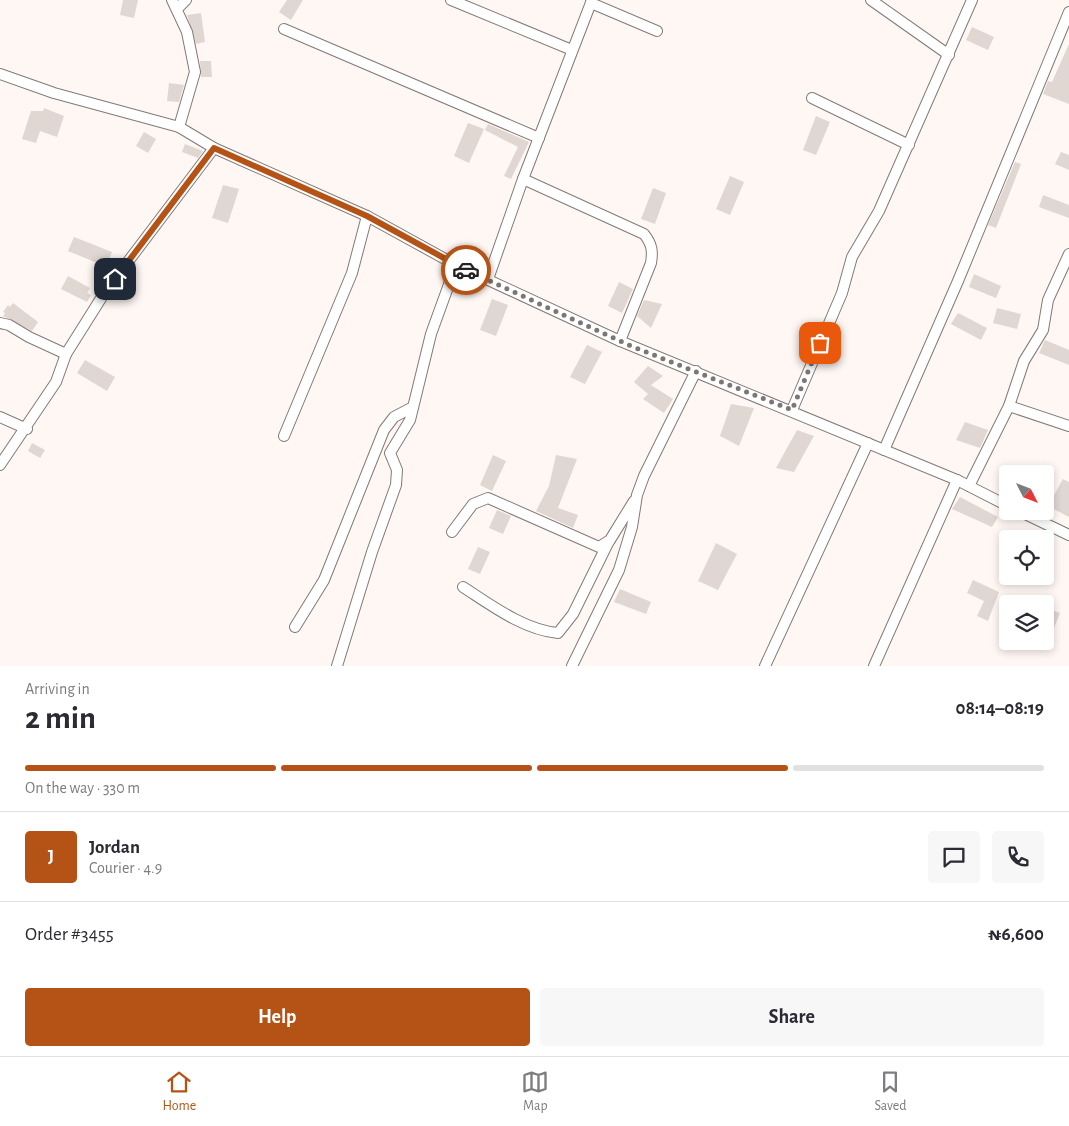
<!DOCTYPE html>
<meta charset="utf-8">
<style>
:root{--surface:#fff;--page:#f7f7f7;--text:#2b2b33;--muted:#7c7c81;--line:#e1e1e2;--accent:#b55316}
body{margin:0;font-family:"Alegreya Sans",sans-serif;background:var(--page);color:var(--text);height:100vh;display:flex;flex-direction:column;font-size:19px;white-space:nowrap}
*{box-sizing:border-box;margin:0}
p{font-size:16px;color:var(--muted)}
.icon{flex:none;width:28px;height:28px;fill:none;stroke:currentColor;stroke-width:2;stroke-linecap:round;stroke-linejoin:round}
.map{position:relative;height:666px;overflow:hidden}
.sheet{display:flex;flex-direction:column;background:var(--surface);flex:1}
.sheet>*{flex:none}
.needle{width:32px;rotate:132deg}
.controls{position:absolute;left:999px;top:465px;display:grid;gap:10px}
.controls a{display:grid;place-items:center;width:55px;height:55px;border-radius:5px;background:var(--surface);box-shadow:0 2px 8px #0003;font-size:25px}
.pin{position:absolute;display:grid;place-items:center;width:42px;height:42px;color:#fff;margin:-21px;border-radius:10px;box-shadow:0 2px 8px #0006}
.courier{position:absolute;display:grid;place-items:center;width:50px;height:50px;margin:-25px;border:4px solid #b55316;border-radius:50%;background:#fff;color:#222;box-shadow:0 1px 6px #0007}
.headline em{font-style:normal;font-weight:600}
.headline div{display:flex;flex-direction:column-reverse}
.headline{display:flex;align-items:center;justify-content:space-between;height:85px;padding:0 25px}
h1{font-size:32px;font-weight:600;line-height:38px}
.bar{display:grid;grid-template-columns:repeat(4,1fr);gap:8px 5px;align-content:center;height:60px;padding:0 25px}
.bar i{height:6px;border-radius:4px;background:var(--line)}
.bar .on{background:var(--accent)}
.bar p{grid-column:span 4}
.line{display:flex;align-items:center;gap:12px;padding:0 25px;border-top:1px solid var(--line)}
.line div{flex:1}
.round{display:grid;place-items:center;flex:none;width:52px;height:52px;border-radius:5px;background:var(--page)}
.action{display:flex;gap:10px;margin-top:auto;padding:10px 25px}
.action a{flex:1;height:58px;border-radius:5px;background:var(--accent);color:#fff;font-size:20px;font-weight:600;line-height:58px;text-align:center}
.action a+a{background:var(--page);color:var(--text)}
.dock{display:flex;justify-content:space-around;align-items:center;height:70px;border-top:1px solid var(--line);background:var(--surface);font-size:14px;color:var(--muted)}
.dock a{display:grid;justify-items:center;gap:2px}
.dock .on{color:var(--accent)}
.map>svg:first-child{display:block}
</style>
<div class="map">
<svg width="1069" height="666" viewBox="0 0 1069 666">
<rect width="100%" height="100%" fill="#fff7f4"/>
<g fill="#e0d7d3">
<polygon points="123,0 138,0 134,18 120,15"/>
<polygon points="287,0 303,0 291,20 279,12"/>
<polygon points="201,13 205,42 196,44 187,15"/>
<polygon points="972,27 994,37 988,50 966,40"/>
<polygon points="1069,44 1069,104 1043,94 1048,81 1052,82"/>
<polygon points="200,61 211,61 212,77 201,77"/>
<polygon points="169,83 184,85 179,102 167,101"/>
<polygon points="44,108 64,116 57,137 40,131 36,143 22,139 31,111 43,111"/>
<polygon points="816,116 830,122 816,155 803,150"/>
<polygon points="468,123 484,129 469,163 454,156"/>
<polygon points="488,124 529,142 511,179 504,176 518,147 485,130"/>
<polygon points="144,132 156,139 148,153 136,146"/>
<polygon points="185,144 203,151 198,158 182,152"/>
<polygon points="1061,152 1069,155 1069,170 1055,164"/>
<polygon points="1015,162 1021,164 996,228 988,225"/>
<polygon points="730,176 744,182 730,215 716,209"/>
<polygon points="223,185 239,189 228,223 212,218"/>
<polygon points="653,188 666,193 655,224 641,219"/>
<polygon points="1043,195 1069,205 1069,218 1039,207"/>
<polygon points="74,237 112,252 108,262 104,260 102,265 68,251"/>
<polygon points="974,274 1001,286 996,298 969,287"/>
<polygon points="68,276 90,288 87,293 91,295 87,302 61,289"/>
<polygon points="619,282 633,289 622,313 608,306"/>
<polygon points="492,299 508,305 496,336 480,330"/>
<polygon points="644,300 662,304 651,328 637,316"/>
<polygon points="13,303 38,322 32,331 3,316 5,313 3,312 8,305 10,307"/>
<polygon points="997,308 1021,314 1017,329 993,323"/>
<polygon points="958,313 987,328 981,340 951,324"/>
<polygon points="1045,340 1069,350 1069,365 1039,353"/>
<polygon points="587,345 602,352 585,384 570,377"/>
<polygon points="85,360 115,377 107,391 77,373"/>
<polygon points="648,366 663,376 651,385 673,399 664,413 643,399 648,394 634,382"/>
<polygon points="731,404 754,408 739,446 720,436"/>
<polygon points="965,422 988,430 980,448 956,440"/>
<polygon points="797,430 814,436 794,472 776,468"/>
<polygon points="32,443 45,450 40,458 28,451"/>
<polygon points="493,455 506,461 492,491 480,485"/>
<polygon points="556,455 577,459 558,508 578,515 573,528 536,511 549,486"/>
<polygon points="1063,479 1069,482 1069,517 1048,506"/>
<polygon points="960,497 998,517 992,527 952,509"/>
<polygon points="497,510 511,516 503,534 489,528"/>
<polygon points="716,543 737,554 718,590 698,581"/>
<polygon points="478,547 490,552 480,574 468,569"/>
<polygon points="973,580 999,592 988,621 977,616 984,601 967,593"/>
<polygon points="620,589 651,602 646,614 614,602"/>
<polygon points="1045,607 1060,613 1054,628 1045,625"/>
</g>
<g fill="none" stroke-linecap="round" stroke-linejoin="round">
<defs>
<g id="minor">
<polyline points="172,0 187,32 195,72 179,127"/>
<polyline points="451,0 572,50"/>
<polyline points="871,0 949,55"/>
<polyline points="591,3 657,31"/>
<polyline points="177,9 186,0"/>
<polyline points="284,29 539,138"/>
<polyline points="0,74 54,93 179,127 214,148 367,216 456,265 620,341 957,480 1008,506"/>
<polyline points="812,98 909,145"/>
<path d="M523 179 644 234C652 244 653 251 651 263L620 341"/>
<polyline points="488,279 523,179 592,0"/>
<polyline points="0,323 9,325 29,337 66,354"/>
<polyline points="1009,406 1024,361 1043,330 1048,300 1069,254"/>
<polyline points="792,410 842,293 852,257 879,211 972,0"/>
<polyline points="0,417 27,429"/>
<polyline points="284,436 352,273 367,216"/>
<polyline points="884,450 958,281 1069,12"/>
<polyline points="0,465 56,382 66,354 105,292 214,148"/>
<polyline points="969,486 1009,406 1069,426"/>
<polyline points="1019,511 1069,535"/>
<polyline points="452,532 473,504 488,498 599,547 610,540 634,501"/>
<path d="M463 587C491 605 524 630 558 633L573 614 609 541"/>
<polyline points="295,627 324,580 384,430 394,417 413,407"/>
<polyline points="337,666 372,552 396,485 397,470 390,453 410,420 431,334 456,265"/>
<polyline points="572,666 619,570 632,527 637,495 644,476 696,371"/>
<polyline points="765,666 868,443"/>
<polyline points="874,666 957,480"/>
</g>
</defs>
<use href="#minor" stroke="#827a76" stroke-width="12"/>
<use href="#minor" stroke="#fff" stroke-width="10"/>
</g>
<g fill="none" stroke-linecap="round" stroke-linejoin="round">
<polyline stroke="#7c7775" stroke-width="5" stroke-dasharray="0 9" points="466,270 631,346 792,410 820,343"/>
<polyline stroke="#b55316" stroke-width="6" points="115,279 214,148 367,216 466,270"/>
</g>
</svg>
<div class="controls">
<a><svg class="needle" viewBox="-14 -14 28 28"><path d="M0-13l5 13h-10z" fill="#e53935"/><path d="M0 13l5-13h-10z" fill="#7c7c81"/></svg></a>
<a><svg class="icon" aria-label="locate" viewBox="0 0 24 24"><circle cx="12" cy="12" r="6"/><path d="M12 2v4M12 18v4M2 12h4M18 12h4"/></svg></a>
<a><svg class="icon" aria-label="layers" viewBox="0 0 24 24"><path d="M12 4l9 5-9 5-9-5zM3 14l9 5 9-5"/></svg></a>
</div>
<div class="pin" style="left:820px;top:343px;background:#ea580c"><svg class="icon" aria-label="bag" viewBox="0 0 24 24"><path d="M5 8h14l-1 12H6zM9 8a3 3 0 0 1 6 0"/></svg></div>
<div class="pin" style="left:115px;top:279px;background:#1f2937"><svg class="icon" aria-label="home" viewBox="0 0 24 24"><path d="M3 11l9-7 9 7M6 9v11h12V9"/></svg></div>
<div class="courier" style="left:466px;top:270px"><svg class="icon" aria-label="car" viewBox="0 0 24 24"><path d="M5 17H2v-5l4-1 3-4h7l3 4 3 1v5h-3M9 17h6M6 11h13"/><circle cx="7" cy="17" r="2"/><circle cx="17" cy="17" r="2"/></svg></div>
</div>
<section class="sheet">
<div class="headline"><div><h1>2 min</h1><p>Arriving in</p></div><em>08:14–08:19</em></div>
<div class="bar"><i class="on"></i><i class="on"></i><i class="on"></i><i></i><p>On the way · 330 m</p></div>
<div class="line" style="height:90px"><b class="round" style="background:var(--accent);color:#fff">J</b><div><b>Jordan</b><p>Courier · 4.9</p></div><a class="round"><svg class="icon" aria-label="chat" viewBox="0 0 24 24"><path d="M4 5h16v11H9l-5 4z"/></svg></a><a class="round"><svg class="icon" aria-label="phone" viewBox="0 0 24 24"><path d="M5 4h4l2 5-3 2q2 4 5 5l2-3 5 2v4C11 20 4 13 5 4z"/></svg></a></div>
<div class="line" style="height:65px"><div>Order #3455</div><b>₦6,600</b></div>
<div class="action"><a>Help</a><a>Share</a></div>
</section>
<nav class="dock">
<a class="on"><svg class="icon" aria-label="home" viewBox="0 0 24 24"><path d="M3 11l9-7 9 7M6 9v11h12V9"/></svg>Home</a>
<a><svg class="icon" aria-label="map" viewBox="0 0 24 24"><path d="M3 6l6-2 6 2 6-2v14l-6 2-6-2-6 2zM9 4v14M15 6v14"/></svg>Map</a>
<a><svg class="icon" aria-label="saved" viewBox="0 0 24 24"><path d="M7 4h10v16l-5-4-5 4z"/></svg>Saved</a>
</nav>
